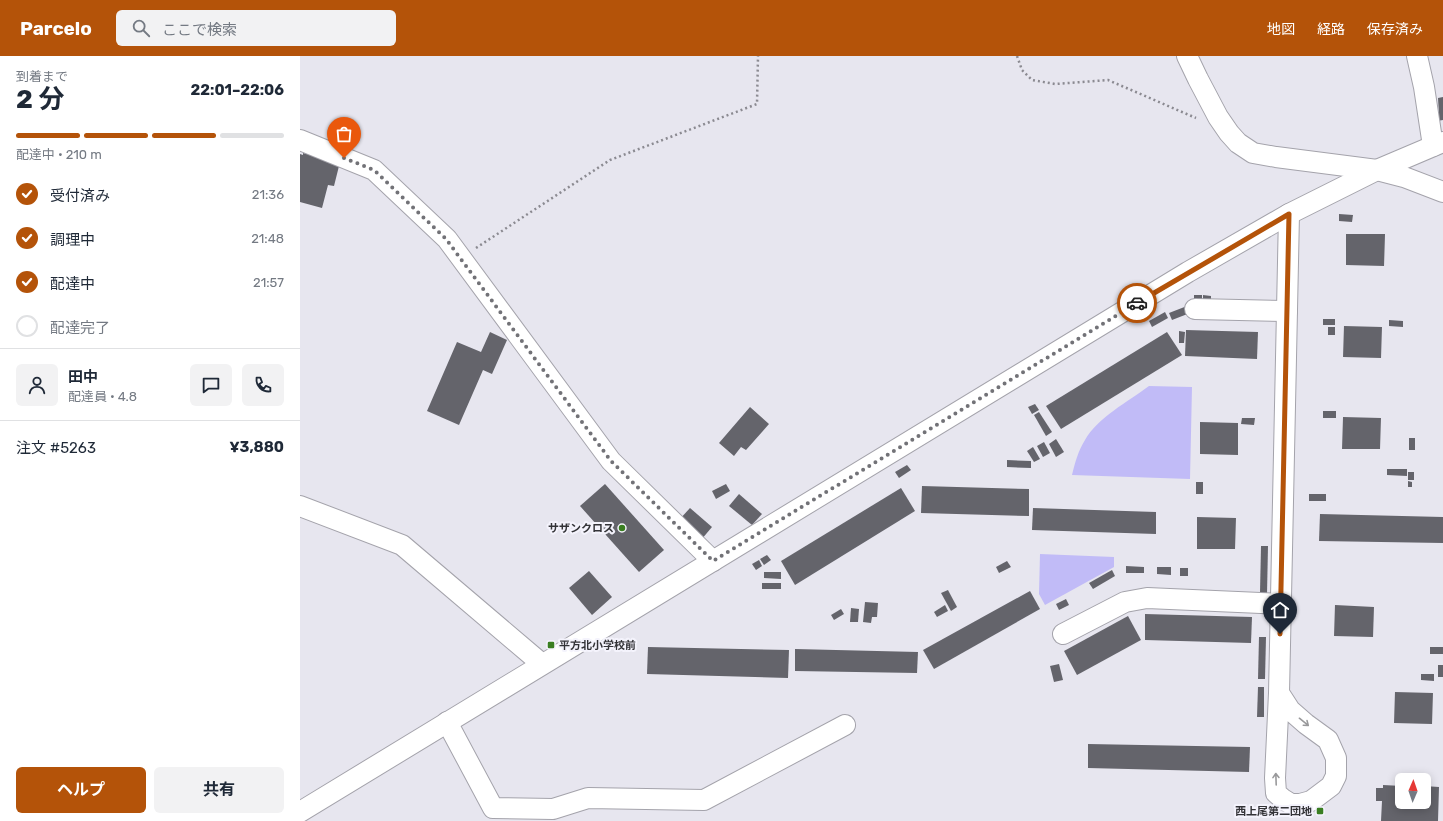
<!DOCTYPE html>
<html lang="ja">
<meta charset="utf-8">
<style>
:root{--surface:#fff;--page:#f2f2f3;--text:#1f2937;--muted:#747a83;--line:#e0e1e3;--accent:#b45309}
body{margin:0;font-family:Rubik,"Noto Sans JP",sans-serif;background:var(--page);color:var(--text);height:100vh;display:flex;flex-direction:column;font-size:15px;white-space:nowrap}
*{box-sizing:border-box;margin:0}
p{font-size:13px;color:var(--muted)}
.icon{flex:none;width:22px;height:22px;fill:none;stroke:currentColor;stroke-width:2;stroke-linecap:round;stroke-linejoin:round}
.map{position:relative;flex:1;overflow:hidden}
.drawer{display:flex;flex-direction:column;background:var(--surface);width:300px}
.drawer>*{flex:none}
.needle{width:26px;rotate:2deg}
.controls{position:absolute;left:1095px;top:717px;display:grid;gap:8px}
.controls a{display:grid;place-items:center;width:36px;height:36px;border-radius:6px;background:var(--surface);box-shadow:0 2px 10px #0003;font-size:20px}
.pin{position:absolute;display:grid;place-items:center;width:34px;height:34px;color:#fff;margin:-41px -17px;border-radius:50% 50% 50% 0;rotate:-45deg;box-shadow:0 0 4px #0007}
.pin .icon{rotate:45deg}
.courier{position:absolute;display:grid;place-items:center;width:40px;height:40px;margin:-20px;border:3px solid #b45309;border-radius:50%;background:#fff;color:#222;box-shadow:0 1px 5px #0007}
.headline em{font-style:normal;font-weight:700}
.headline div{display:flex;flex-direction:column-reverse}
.headline{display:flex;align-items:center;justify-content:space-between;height:68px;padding:0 16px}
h1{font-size:26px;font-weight:700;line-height:30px}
.bar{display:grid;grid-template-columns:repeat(4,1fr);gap:6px 4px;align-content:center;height:48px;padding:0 16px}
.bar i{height:5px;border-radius:3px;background:var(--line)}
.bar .active{background:var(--accent)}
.bar p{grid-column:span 4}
.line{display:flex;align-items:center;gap:10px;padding:0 16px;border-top:1px solid var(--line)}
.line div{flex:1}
.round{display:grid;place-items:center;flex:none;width:42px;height:42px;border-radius:6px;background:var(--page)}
ol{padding:0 16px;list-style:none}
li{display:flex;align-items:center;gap:12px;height:44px}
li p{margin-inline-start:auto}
li .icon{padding:4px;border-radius:50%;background:var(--accent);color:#fff;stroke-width:4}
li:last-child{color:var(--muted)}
li i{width:22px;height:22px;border:2px solid var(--line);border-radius:50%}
.button{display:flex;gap:8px;margin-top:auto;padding:8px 16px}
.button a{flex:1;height:46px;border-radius:6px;background:var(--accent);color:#fff;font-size:16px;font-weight:700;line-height:46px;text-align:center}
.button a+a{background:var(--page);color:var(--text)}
header{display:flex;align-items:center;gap:24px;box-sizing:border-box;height:56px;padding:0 20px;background:var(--accent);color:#fff}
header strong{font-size:19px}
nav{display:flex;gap:22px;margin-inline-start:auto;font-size:14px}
.search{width:280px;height:36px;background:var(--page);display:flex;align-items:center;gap:10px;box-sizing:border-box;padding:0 14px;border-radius:6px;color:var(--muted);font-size:15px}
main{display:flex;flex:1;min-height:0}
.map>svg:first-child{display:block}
</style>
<header>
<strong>Parcelo</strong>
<div class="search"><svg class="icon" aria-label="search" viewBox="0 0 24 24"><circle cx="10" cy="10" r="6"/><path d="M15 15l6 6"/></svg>ここで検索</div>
<nav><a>地図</a><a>経路</a><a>保存済み</a></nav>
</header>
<main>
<section class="drawer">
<div class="headline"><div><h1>2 分</h1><p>到着まで</p></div><em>22:01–22:06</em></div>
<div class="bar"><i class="active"></i><i class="active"></i><i class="active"></i><i></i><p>配達中 · 210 m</p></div>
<ol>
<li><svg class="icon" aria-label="check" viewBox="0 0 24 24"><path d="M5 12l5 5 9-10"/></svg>受付済み<p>21:36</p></li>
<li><svg class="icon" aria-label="check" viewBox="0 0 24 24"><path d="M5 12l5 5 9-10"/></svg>調理中<p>21:48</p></li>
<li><svg class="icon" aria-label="check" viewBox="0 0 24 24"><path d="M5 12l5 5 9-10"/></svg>配達中<p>21:57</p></li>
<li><i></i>配達完了</li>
</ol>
<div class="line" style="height:72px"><a class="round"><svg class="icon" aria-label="person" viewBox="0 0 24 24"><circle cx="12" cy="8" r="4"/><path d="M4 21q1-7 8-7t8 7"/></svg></a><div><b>田中</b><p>配達員 · 4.8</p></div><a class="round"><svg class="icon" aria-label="chat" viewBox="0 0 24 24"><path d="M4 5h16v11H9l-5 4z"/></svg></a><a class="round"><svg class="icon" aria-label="phone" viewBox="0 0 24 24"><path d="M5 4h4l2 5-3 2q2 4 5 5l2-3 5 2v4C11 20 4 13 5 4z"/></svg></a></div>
<div class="line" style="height:52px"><div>注文 #5263</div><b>¥3,880</b></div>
<div class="button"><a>ヘルプ</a><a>共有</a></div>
</section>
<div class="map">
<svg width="1143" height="765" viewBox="0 0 1143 765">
<rect width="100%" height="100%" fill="#e7e6ef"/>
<g fill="#c1bbf7">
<path d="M849 330 892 331 890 423 772 419C775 407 778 395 785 384 797 362 829 345 849 330Z"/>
<polygon points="740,498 814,501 814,511 745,549 739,538"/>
</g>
<g fill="#64646b">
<polygon points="1143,41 1143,64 1137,65 1136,59 1139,59 1138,42"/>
<polygon points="3,97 40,106 34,130 28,129 22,152 0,146 0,98 3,99"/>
<polygon points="1039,158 1053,159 1052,166 1039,165"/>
<polygon points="1046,178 1085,178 1084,210 1046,209"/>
<rect x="894" y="239" width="8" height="6"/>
<polygon points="903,239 911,240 911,246 903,246"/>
<polygon points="887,250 890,257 872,264 869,257"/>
<polygon points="865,256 868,262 852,271 849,265"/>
<rect x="1023" y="263" width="12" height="6"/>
<polygon points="1089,264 1103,265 1103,271 1089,270"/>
<polygon points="1044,270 1082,271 1081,302 1043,301"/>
<rect x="1028" y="271" width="7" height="8"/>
<polygon points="886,274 958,276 957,303 885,300"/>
<polygon points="879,275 885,276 884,287 879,287"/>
<polygon points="190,276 207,284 192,318 183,314 159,369 127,355 157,286 181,296"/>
<polygon points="867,276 882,299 761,373 746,350"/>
<polygon points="735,348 739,354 732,358 728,351"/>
<polygon points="450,351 469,368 446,394 441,391 434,400 419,387"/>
<rect x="1023" y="355" width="13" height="7"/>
<polygon points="739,356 752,376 746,380 734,359"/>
<polygon points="1043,361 1081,362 1080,393 1042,393"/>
<polygon points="942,362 955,362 954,369 941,368"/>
<polygon points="900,366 938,367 938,399 900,398"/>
<rect x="1109" y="382" width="6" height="12"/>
<polygon points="756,383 764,396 756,401 749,388"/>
<polygon points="744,386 750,397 743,401 737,390"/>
<polygon points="733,391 740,403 734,406 727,395"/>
<polygon points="707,404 731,405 731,412 707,411"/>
<polygon points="607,409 611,414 599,422 595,416"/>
<polygon points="1087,413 1107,413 1107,420 1087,419"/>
<rect x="1108" y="416" width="6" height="8"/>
<polygon points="1108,425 1112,426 1112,431 1108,431"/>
<rect x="896" y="426" width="7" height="12"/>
<polygon points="305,428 364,494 339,516 280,450"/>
<polygon points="426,428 430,435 416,443 412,435"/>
<polygon points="622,430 729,433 729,460 621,457"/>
<polygon points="601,432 615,455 495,529 481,505"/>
<polygon points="439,438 462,458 452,469 429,450"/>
<rect x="1009" y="438" width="17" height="7"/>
<polygon points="390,452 412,471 401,484 379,464"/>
<polygon points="733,452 856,456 856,478 732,474"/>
<polygon points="1020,458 1143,461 1143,487 1019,485"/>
<polygon points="897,461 936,462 935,493 897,493"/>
<polygon points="961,490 968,490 967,538 960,537"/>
<polygon points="467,499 471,504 464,509 460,503"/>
<polygon points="459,504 462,510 456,514 452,508"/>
<polygon points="707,505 711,511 699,517 696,511"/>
<polygon points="826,510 844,511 844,517 826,517"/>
<polygon points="857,511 871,511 871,519 857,518"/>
<rect x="880" y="512" width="8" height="8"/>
<polygon points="812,514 815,520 793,533 789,527"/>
<polygon points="289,515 312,541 292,559 269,532"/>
<polygon points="464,516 481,516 481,523 464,522"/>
<rect x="462" y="527" width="19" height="6"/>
<polygon points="648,534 657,551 651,555 641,537"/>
<polygon points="730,535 740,553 634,613 623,594"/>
<polygon points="766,543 769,549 759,554 756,548"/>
<polygon points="565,546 578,547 577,561 572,561 571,567 563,566"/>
<polygon points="645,549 648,555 637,561 634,556"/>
<polygon points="1035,549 1074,551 1073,581 1034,580"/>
<polygon points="551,552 559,553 558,566 550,566"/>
<polygon points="541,553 544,558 534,564 531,559"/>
<polygon points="845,558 952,561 951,587 845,584"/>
<polygon points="828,560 841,584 777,619 764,595"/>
<polygon points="959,581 966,581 965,623 958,623"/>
<polygon points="348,591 489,594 488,622 347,618"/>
<rect x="1130" y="591" width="13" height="7"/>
<polygon points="495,593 618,596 617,617 495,615"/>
<polygon points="759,608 763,624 754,626 750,610"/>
<rect x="1138" y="609" width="5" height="12"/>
<polygon points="1121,618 1134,618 1134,625 1121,624"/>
<polygon points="958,631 964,631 964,661 957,661"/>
<polygon points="1095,636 1133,637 1132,668 1094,667"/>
<polygon points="788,688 950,691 949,716 788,712"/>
<polygon points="1083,729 1102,730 1102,746 1124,746 1124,730 1139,731 1138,765 1081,765 1082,745 1076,745 1076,732 1083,732"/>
</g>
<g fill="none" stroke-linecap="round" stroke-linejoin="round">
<defs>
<g id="minor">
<polyline points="887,0 898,23 918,61 929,77 938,87 953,97 976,101 1077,114 1104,121 1143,136"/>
<polyline points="1117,0 1124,31 1133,90"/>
<polyline points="0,84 74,114 147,183 311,405 413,505"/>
<polyline points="895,253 987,255"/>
<polyline points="0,450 102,489 242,608"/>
<polyline points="763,578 825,546 847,542 981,548"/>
<polyline points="979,637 990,654 1006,668 1028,684 1036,702 1036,720 1031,730 1011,745 1000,748 991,748 983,743 976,737 975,722 979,637 989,158"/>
<polyline points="147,666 193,752 253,753 288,742 404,744 545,669"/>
<polyline points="0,756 888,216 989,158 1077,114 1143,86"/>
</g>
</defs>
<use href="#minor" stroke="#a4a3ab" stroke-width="22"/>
<g stroke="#8b8a91" stroke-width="2.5" stroke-dasharray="2 3" stroke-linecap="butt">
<polyline points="717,0 722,14 732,24 755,28 808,24 896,62"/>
<polyline points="176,192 310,104 457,48 458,0"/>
</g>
<use href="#minor" stroke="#fff" stroke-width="20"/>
</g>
<defs><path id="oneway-shaft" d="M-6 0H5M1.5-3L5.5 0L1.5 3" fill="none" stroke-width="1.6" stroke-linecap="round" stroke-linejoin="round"/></defs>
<g stroke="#99999b">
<use href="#oneway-shaft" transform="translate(1004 666) rotate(39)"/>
<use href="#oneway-shaft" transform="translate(976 723) rotate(-92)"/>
</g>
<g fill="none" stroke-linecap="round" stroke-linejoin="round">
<polyline stroke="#727277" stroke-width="4" stroke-dasharray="0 7.2" points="44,102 74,114 146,183 311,405 413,505 837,247"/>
<polyline stroke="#b45309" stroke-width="5" points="837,247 989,158 980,578"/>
</g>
<g fill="#3a7e21" stroke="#f4f3fc" stroke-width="1.5">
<circle cx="322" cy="472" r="4"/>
<rect x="247" y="585" width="8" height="8" rx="2"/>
<rect x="1016" y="751" width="8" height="8" rx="2"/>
</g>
<g text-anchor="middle" stroke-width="4" stroke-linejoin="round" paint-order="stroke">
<g font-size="11" font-weight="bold" fill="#333337" stroke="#f4f3fc" text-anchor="end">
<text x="314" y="476">サザンクロス</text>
<text x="259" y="593" text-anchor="start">平方北小学校前</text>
<text x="1012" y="759">西上尾第二団地</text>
</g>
</g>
</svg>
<div class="controls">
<a><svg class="needle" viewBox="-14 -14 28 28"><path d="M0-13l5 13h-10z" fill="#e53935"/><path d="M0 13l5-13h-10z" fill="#747a83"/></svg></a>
</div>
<div class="pin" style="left:44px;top:102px;background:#ea580c"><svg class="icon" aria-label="bag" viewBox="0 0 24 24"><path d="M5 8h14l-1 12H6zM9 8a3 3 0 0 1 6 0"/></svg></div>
<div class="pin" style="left:980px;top:578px;background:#1f2937"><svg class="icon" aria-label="home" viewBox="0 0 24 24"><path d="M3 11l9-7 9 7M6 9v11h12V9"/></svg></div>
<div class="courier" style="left:837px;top:247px"><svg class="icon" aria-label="car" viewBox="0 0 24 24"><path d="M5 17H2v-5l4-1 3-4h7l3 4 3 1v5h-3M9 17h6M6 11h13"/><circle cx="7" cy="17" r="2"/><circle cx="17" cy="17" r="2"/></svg></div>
</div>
</main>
